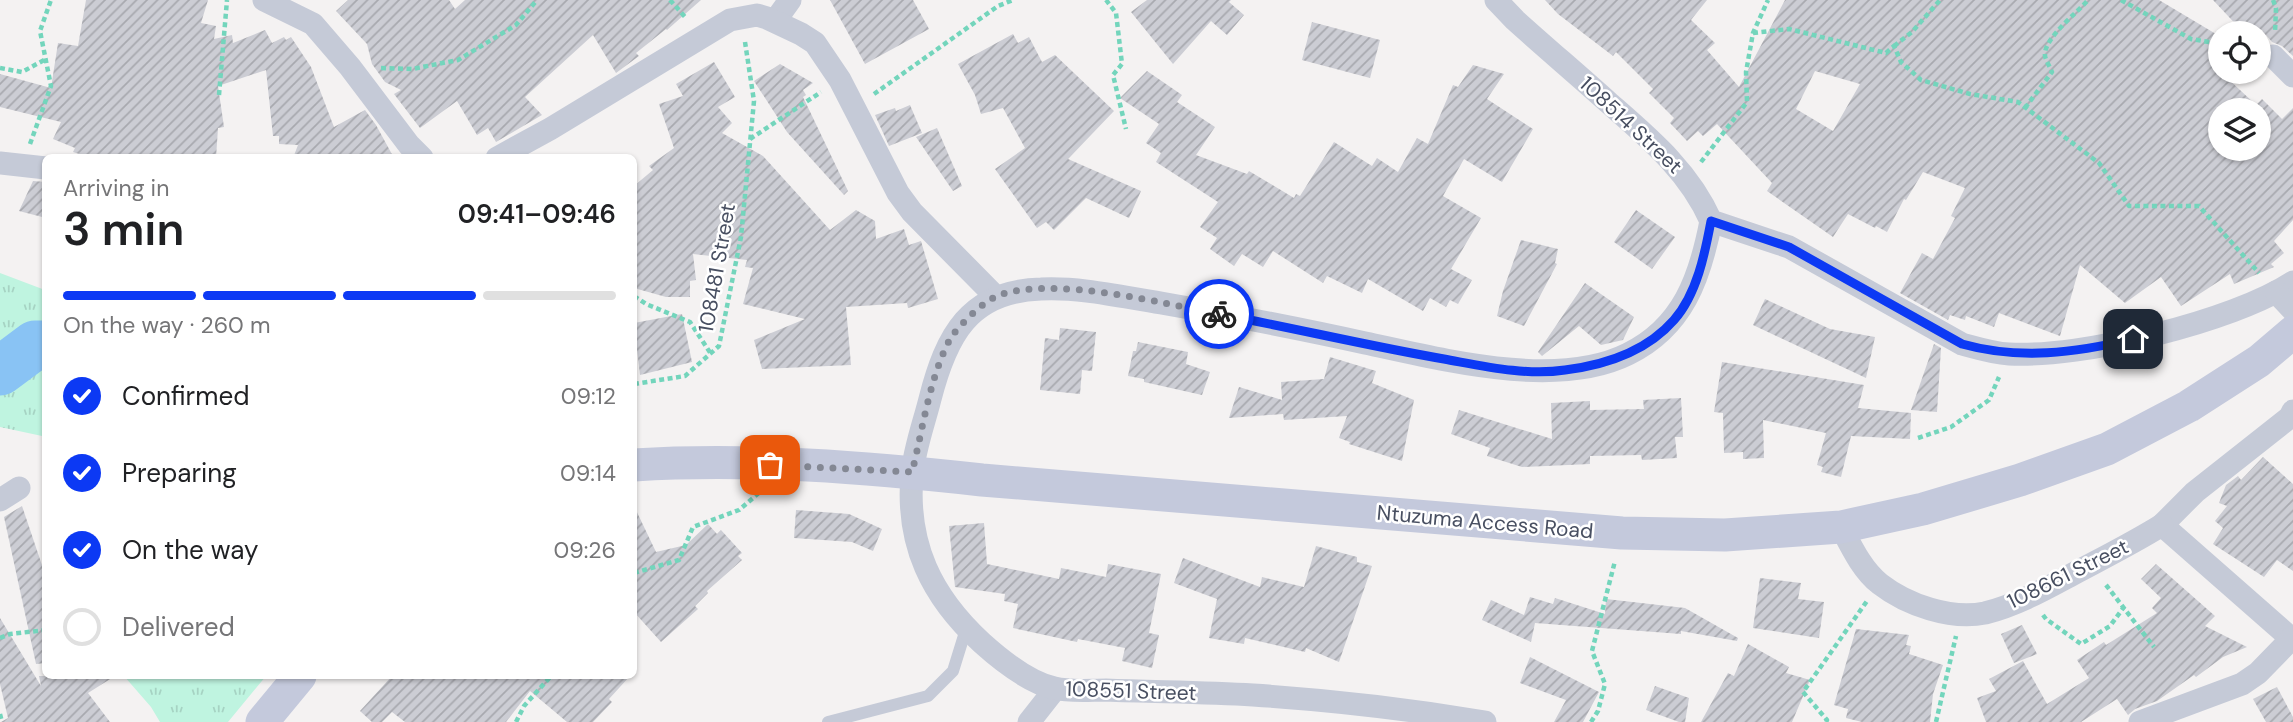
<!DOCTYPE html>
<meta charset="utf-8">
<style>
:root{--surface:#fff;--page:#f2f2f2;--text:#202124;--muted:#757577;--line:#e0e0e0;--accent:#0c39f4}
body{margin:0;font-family:"DM Sans",sans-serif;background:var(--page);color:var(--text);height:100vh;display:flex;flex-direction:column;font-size:26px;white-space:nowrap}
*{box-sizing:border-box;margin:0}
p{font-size:23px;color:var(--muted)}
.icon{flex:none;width:38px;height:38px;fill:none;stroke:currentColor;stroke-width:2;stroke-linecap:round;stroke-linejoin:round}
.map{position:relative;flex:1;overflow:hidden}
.side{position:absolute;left:42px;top:154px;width:595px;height:525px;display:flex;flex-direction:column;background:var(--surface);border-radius:10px;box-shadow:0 2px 5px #0004}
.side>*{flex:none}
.tools{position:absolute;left:2208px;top:21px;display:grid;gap:14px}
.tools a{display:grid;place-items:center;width:63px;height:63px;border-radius:50%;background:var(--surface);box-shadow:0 2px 5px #0004;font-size:35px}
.pin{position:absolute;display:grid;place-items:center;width:60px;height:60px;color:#fff;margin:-30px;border-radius:14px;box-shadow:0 4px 10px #0006}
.courier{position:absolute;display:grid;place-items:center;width:70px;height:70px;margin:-35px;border:5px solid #0c39f4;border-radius:50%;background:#fff;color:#222;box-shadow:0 2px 9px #0007}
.summary em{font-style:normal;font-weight:600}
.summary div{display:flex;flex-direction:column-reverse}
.summary{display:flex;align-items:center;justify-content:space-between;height:119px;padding:0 21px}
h1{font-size:46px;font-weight:600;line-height:52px}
.bar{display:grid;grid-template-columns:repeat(4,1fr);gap:10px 7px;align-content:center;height:84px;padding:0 21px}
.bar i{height:9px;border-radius:5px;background:var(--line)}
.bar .active{background:var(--accent)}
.bar p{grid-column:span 4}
ol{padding:0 21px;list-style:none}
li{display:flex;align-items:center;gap:21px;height:77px}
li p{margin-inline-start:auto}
li .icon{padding:7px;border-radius:50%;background:var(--accent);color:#fff;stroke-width:4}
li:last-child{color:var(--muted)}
li i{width:38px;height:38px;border:4px solid var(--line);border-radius:50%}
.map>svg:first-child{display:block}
</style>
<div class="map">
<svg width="2293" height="722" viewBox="0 0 2293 722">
<defs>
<pattern id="grass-tufts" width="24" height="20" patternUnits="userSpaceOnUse" patternTransform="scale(1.75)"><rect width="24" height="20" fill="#bff4e0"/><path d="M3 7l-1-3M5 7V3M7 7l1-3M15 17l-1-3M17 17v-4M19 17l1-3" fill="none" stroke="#a6d3c3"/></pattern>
<pattern id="building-hatch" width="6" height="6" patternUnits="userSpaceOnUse" patternTransform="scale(1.75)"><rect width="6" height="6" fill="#cccdd4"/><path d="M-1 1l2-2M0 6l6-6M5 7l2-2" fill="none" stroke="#a8a9af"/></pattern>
</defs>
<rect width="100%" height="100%" fill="#f4f2f2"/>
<g fill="url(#grass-tufts)">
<polygon points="0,273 45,290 45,439 42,436 0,427"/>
<polygon points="124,676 266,676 228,722 160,722 151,707"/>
</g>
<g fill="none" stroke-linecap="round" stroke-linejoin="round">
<polyline stroke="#89c3f4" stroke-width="49" points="0,371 35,345 46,345"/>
</g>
<g fill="url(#building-hatch)" fill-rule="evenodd">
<polygon points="86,0 208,0 201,23 216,26 214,39 232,35 233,43 265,30 272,43 284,37 286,40 291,37 311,67 334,127 365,110 376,125 394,158 293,158 298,145 279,144 279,136 273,136 266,70 218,86 224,127 218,128 216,158 92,158 73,152 75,148 53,139 61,122 0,107 0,74 51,88 58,43 78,46"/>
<polygon points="348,0 449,0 455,9 465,0 701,0 667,30 666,29 636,53 639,56 616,73 593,35 525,97 542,115 496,142 488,128 477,135 457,101 420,128 394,94 401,90 385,82 372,64 367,44 336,11"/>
<polygon points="830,0 913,0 929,29 865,64"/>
<polygon points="1147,0 1231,0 1229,2 1244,15 1227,35 1211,21 1173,64 1131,12"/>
<path d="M1545 0H1707L1691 20 1715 43 1707 50 1739 87 1785 0H2159L2221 37V72H2228L2224 75 2256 105 2262 99 2282 119 2293 108V220L2274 241 2284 253 2271 264 2274 267 2234 284 2230 274 2181 306 2161 277 2125 303 2080 265 2060 336 1999 313 1994 327 1966 316 1965 320 1950 315 1948 320 1900 293 1922 253 1933 259 1955 218 1951 216 1965 188 1923 172 1906 200 1904 199 1887 232 1876 226 1875 228 1848 214 1833 237 1767 191 1772 183 1717 124 1703 136 1698 131 1687 141 1670 123 1674 118 1649 93 1653 89 1616 52 1613 56 1558 14ZM1815 71 1860 84 1833 131 1796 109ZM2221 110H2259V149H2221Z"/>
<polygon points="2213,0 2293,0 2293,56 2282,46 2272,42 2266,35 2259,41 2259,33 2244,33"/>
<polygon points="1312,22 1380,40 1370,78 1302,60"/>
<polygon points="1013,34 1018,43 1029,37 1042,62 1055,55 1114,111 1068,159 1141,191 1129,218 1086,198 1054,230 1046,222 1037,228 995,169 1025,148 1003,108 981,114 975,95 958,64"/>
<polygon points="714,62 735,97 718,107 732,123 722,133 763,156 830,230 856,210 875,221 876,239 904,229 909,245 921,241 938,299 908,308 907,303 846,307 851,365 762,369 754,340 805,319 743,304 753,268 745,267 747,260 693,254 696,280 690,281 690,297 666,297 634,288 634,186 653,170 649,166 674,148 659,104 683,96 676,84"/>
<polygon points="780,64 813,83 803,90 806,95 803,97 848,191 844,195 787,132 754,81"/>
<polygon points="1473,65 1504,74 1487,99 1533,129 1502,182 1464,159 1443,196 1481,218 1451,269 1472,280 1458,304 1450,300 1446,307 1430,298 1423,311 1368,279 1362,293 1327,276 1323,283 1273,251 1263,267 1242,254 1234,266 1210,249 1217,238 1200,227 1218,202 1156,162 1161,153 1146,143 1159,124 1120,98 1147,71 1182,95 1177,102 1215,127 1196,155 1247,174 1249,171 1294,198 1296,194 1300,196 1334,142 1372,166 1377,158 1398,172 1417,138 1428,144 1453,85 1458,87"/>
<polygon points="910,105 922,133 889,146 875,115 895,108 896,111"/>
<polygon points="937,128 962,186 953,191 916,137"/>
<polygon points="33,181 46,182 46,218 19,211"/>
<polygon points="1636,210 1675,237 1652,269 1614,242"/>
<polygon points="1521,240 1558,249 1555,263 1557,264 1524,326 1497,316 1503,291"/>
<polygon points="1585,283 1634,317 1623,340 1601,345 1579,326 1542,356 1538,352"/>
<polygon points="1765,299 1830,329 1875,337 1866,378 1753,325"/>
<polygon points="682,314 692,362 640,375 634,323"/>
<polygon points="1060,328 1096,332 1092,371 1082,370 1080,394 1040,390 1045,338 1059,340"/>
<polygon points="1138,342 1188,352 1186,364 1210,372 1202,395 1144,382 1144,379 1128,376 1133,351 1136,351"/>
<polygon points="1934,344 1941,348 1937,412 1911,410"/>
<polygon points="1330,357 1376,371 1372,383 1414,400 1402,461 1349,444 1350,442 1339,438 1347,416 1284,420 1283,414 1229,418 1239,387 1282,400 1281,382 1324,379"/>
<polygon points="1722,362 1864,385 1858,408 1911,413 1910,439 1851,436 1841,477 1821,472 1823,467 1817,465 1826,433 1763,420 1764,458 1743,459 1743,452 1724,453 1723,413 1714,412"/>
<polygon points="1681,398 1683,437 1675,437 1677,458 1642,460 1641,455 1590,456 1590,464 1522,467 1487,456 1490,448 1451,434 1459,410 1552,439 1551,403 1590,401 1590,410 1644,409 1643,400"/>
<polygon points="2263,457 2293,484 2293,571 2277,560 2264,577 2213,544 2223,528 2215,521 2227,506 2219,503 2226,485 2238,476 2241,480"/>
<polygon points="22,506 46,577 46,663 36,664 4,517"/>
<polygon points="634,506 656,552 686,545 708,524 717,534 721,530 742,553 738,556 742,560 707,591 708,593 695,606 698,609 661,642 634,612"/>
<polygon points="796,510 849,514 882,529 873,551 852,542 794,538"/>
<polygon points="984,523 987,564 1059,579 1061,568 1106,577 1108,564 1161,574 1149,633 1159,635 1152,668 1122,661 1125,648 1078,639 1077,642 1013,628 1018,604 1004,601 1005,594 955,587 949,526"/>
<polygon points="1316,546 1357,557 1357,562 1372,566 1339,662 1306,648 1305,652 1245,638 1244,644 1209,638 1217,599 1174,583 1183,558 1260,587 1262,577 1304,587"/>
<polygon points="2156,564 2215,616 2205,626 2247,647 2223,657 2196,677 2194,675 2157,701 2135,709 2128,715 2117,699 2081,722 1986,722 1977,698 1996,691 1989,679 2023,661 2047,704 2089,678 2077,660 2104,642 2106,645 2157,613 2152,608 2161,598 2141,579"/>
<polygon points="1760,578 1801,583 1798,599 1824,602 1819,638 1753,628"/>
<polygon points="1530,597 1553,604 1555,598 1605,614 1606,599 1685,608 1738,638 1737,641 1681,631 1681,634 1535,623 1531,642 1482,620 1491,600 1524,615"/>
<polygon points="0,618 41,686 39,676 115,676 88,693 110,722 1,722 8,718 0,684"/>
<polygon points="2022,625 2037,654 2014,663 2001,634"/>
<polygon points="1856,629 1909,635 1906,645 1911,646 1909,654 1943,665 1933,694 1930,722 1862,722 1846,718 1848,709 1834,705"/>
<polygon points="1748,644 1789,667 1786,673 1810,680 1792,722 1701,722 1728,673 1734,676"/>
<polygon points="1530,657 1599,692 1583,722 1554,722 1566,700 1520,683"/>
<polygon points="392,676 630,676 609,699 612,702 593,722 567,722 530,691 506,722 405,722 392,712 382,722 372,722 360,711"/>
<polygon points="1655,686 1689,698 1685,722 1679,722 1646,710"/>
<polygon points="2277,687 2293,717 2293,722 2266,722 2253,699"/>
</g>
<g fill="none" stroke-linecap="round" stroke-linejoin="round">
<g stroke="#73d5bc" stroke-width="4.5" stroke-dasharray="5 3.5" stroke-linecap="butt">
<polyline points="670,0 686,18"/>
<polyline points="1106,0 1116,13 1122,64 1113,75 1126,129"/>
<polyline points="2121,0 2191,39 2221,44"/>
<polyline points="2273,0 2276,8 2275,33"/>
<polyline points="1753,33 1789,29 1886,53 1894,46 1901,62 1921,80 1970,94 2018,102 2099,163 2129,206 2199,206 2259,273"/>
<polyline points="1894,46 1912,32 1940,0"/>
<polyline points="0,68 22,72 46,59"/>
<polyline points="381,68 412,69 458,60 516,25 537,0"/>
<polyline points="874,94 998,6 1013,0"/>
<polyline points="219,95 227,0"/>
<path d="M2025 108 2052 72C2050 67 2046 61 2045 56 2043 39 2076 14 2088 0"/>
<polyline points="750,139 821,92"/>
<polyline points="30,144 51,86 40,31 51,0"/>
<polyline points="1701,162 1747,102 1746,72 1753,33 1768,0"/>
<polyline points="634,296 646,304 690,322 711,354"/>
<polyline points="634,384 685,376 719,346 741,237 754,101 745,42"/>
<polyline points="1918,438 1951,427 1989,400 1999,377"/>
<polyline points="634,573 679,560 693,527 739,510 760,492"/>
<polyline points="2106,585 2154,647"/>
<polyline points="2043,615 2046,619 2081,644 2110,626 2124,607"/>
<polyline points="0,638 10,634 46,630"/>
<polyline points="0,714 2,722"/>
<polyline points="516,722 524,706 551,676"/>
<polyline points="1591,722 1598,711 1605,684 1592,651 1615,561"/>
<polyline points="1826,722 1827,720 1803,692 1867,601"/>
<polyline points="1936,722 1956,636"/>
</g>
<polyline stroke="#c5cad7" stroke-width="12" points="828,722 928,696 953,671 966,629"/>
<g stroke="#c5cad7" stroke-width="23">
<polyline points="264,0 313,24 350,67 409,145 422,158"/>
<path d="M1496 0 1515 20C1546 48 1578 75 1609 103 1649 138 1689 171 1711 221L1789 247 1962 344C1977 348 1992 353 2009 354 2081 358 2232 322 2293 282"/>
<polyline points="775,21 790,0"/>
<polyline points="2273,56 2293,76"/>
<polyline points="497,158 550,129 730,20 757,15 767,18 801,34 815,43 840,80 898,193 912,212 995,296"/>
<polyline points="0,163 46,168"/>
<polyline points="2276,292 2293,310"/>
<polyline points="2293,411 2290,417 2195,492 2162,525 2293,640"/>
<polyline points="0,500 19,488"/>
<path d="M1841 527C1851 546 1862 570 1880 584 1907 605 1951 620 1985 613 2017 605 2045 589 2073 574 2103 558 2133 543 2162 525"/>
<polyline points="1029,722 1055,689"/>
<path d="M1485 722C1409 709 1330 700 1253 695 1204 692 1155 692 1106 690 1090 690 1070 692 1054 688 1028 682 1002 661 982 643 931 596 906 544 912 475 914 450 924 423 930 399 946 336 969 291 1041 289 1081 287 1122 297 1161 303 1229 315 1297 328 1365 343 1440 359 1556 390 1628 354 1683 327 1700 278 1711 221"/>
<polyline points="2140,722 2242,684 2258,673 2293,637"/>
</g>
<g stroke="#c4c9dc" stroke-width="33">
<path d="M634 465C749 458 866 467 982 480L1622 533 1725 535 1841 527 1923 509 2020 480 2107 449 2189 406 2259 361 2293 332"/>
<polyline points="262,722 300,676"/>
</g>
</g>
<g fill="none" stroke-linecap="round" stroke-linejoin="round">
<path stroke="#848894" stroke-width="7" stroke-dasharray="0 12.6" d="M770 465 912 472C923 429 929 379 950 339 957 327 984 301 997 296 1052 275 1161 303 1219 314"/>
<path stroke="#0c39f4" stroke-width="9" d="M1219 314C1294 328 1369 346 1444 359 1483 366 1526 376 1565 370 1605 365 1647 351 1674 320 1697 294 1705 253 1711 221L1789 247 1962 344C2019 360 2075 353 2133 339"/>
</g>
<g text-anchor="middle" stroke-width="5" stroke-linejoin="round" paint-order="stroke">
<g font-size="21" fill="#484f61" stroke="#fff">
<text transform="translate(1631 125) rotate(43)" y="7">108514 Street</text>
<text transform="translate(717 268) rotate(-80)" y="7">108481 Street</text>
<text transform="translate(1485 522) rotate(5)" y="7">Ntuzuma Access Road</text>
<text transform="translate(2068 574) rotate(-26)" y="7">108661 Street</text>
<text transform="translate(1131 691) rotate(2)" y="7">108551 Street</text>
</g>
</g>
</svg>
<div class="tools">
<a><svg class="icon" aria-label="locate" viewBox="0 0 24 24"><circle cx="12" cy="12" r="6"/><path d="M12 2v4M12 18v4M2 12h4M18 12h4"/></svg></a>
<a><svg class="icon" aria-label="layers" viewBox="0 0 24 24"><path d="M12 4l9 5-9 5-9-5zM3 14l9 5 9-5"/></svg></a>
</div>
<div class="pin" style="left:770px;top:465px;background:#ea580c"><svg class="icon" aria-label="bag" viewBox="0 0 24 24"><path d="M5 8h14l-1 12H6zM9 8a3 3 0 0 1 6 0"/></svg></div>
<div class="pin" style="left:2133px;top:339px;background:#1f2937"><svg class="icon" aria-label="home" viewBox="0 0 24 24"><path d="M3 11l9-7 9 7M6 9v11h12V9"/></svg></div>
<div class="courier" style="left:1219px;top:314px"><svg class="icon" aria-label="bike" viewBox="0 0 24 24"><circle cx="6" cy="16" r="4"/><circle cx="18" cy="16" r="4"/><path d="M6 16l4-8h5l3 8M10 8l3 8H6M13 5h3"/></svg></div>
<section class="side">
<div class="summary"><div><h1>3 min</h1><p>Arriving in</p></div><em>09:41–09:46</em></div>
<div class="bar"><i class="active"></i><i class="active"></i><i class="active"></i><i></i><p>On the way · 260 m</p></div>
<ol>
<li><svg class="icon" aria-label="check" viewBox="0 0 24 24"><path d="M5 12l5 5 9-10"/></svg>Confirmed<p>09:12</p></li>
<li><svg class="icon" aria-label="check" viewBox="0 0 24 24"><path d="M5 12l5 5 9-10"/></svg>Preparing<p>09:14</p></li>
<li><svg class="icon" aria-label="check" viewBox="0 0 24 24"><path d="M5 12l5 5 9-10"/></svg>On the way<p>09:26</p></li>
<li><i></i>Delivered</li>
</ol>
</section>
</div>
